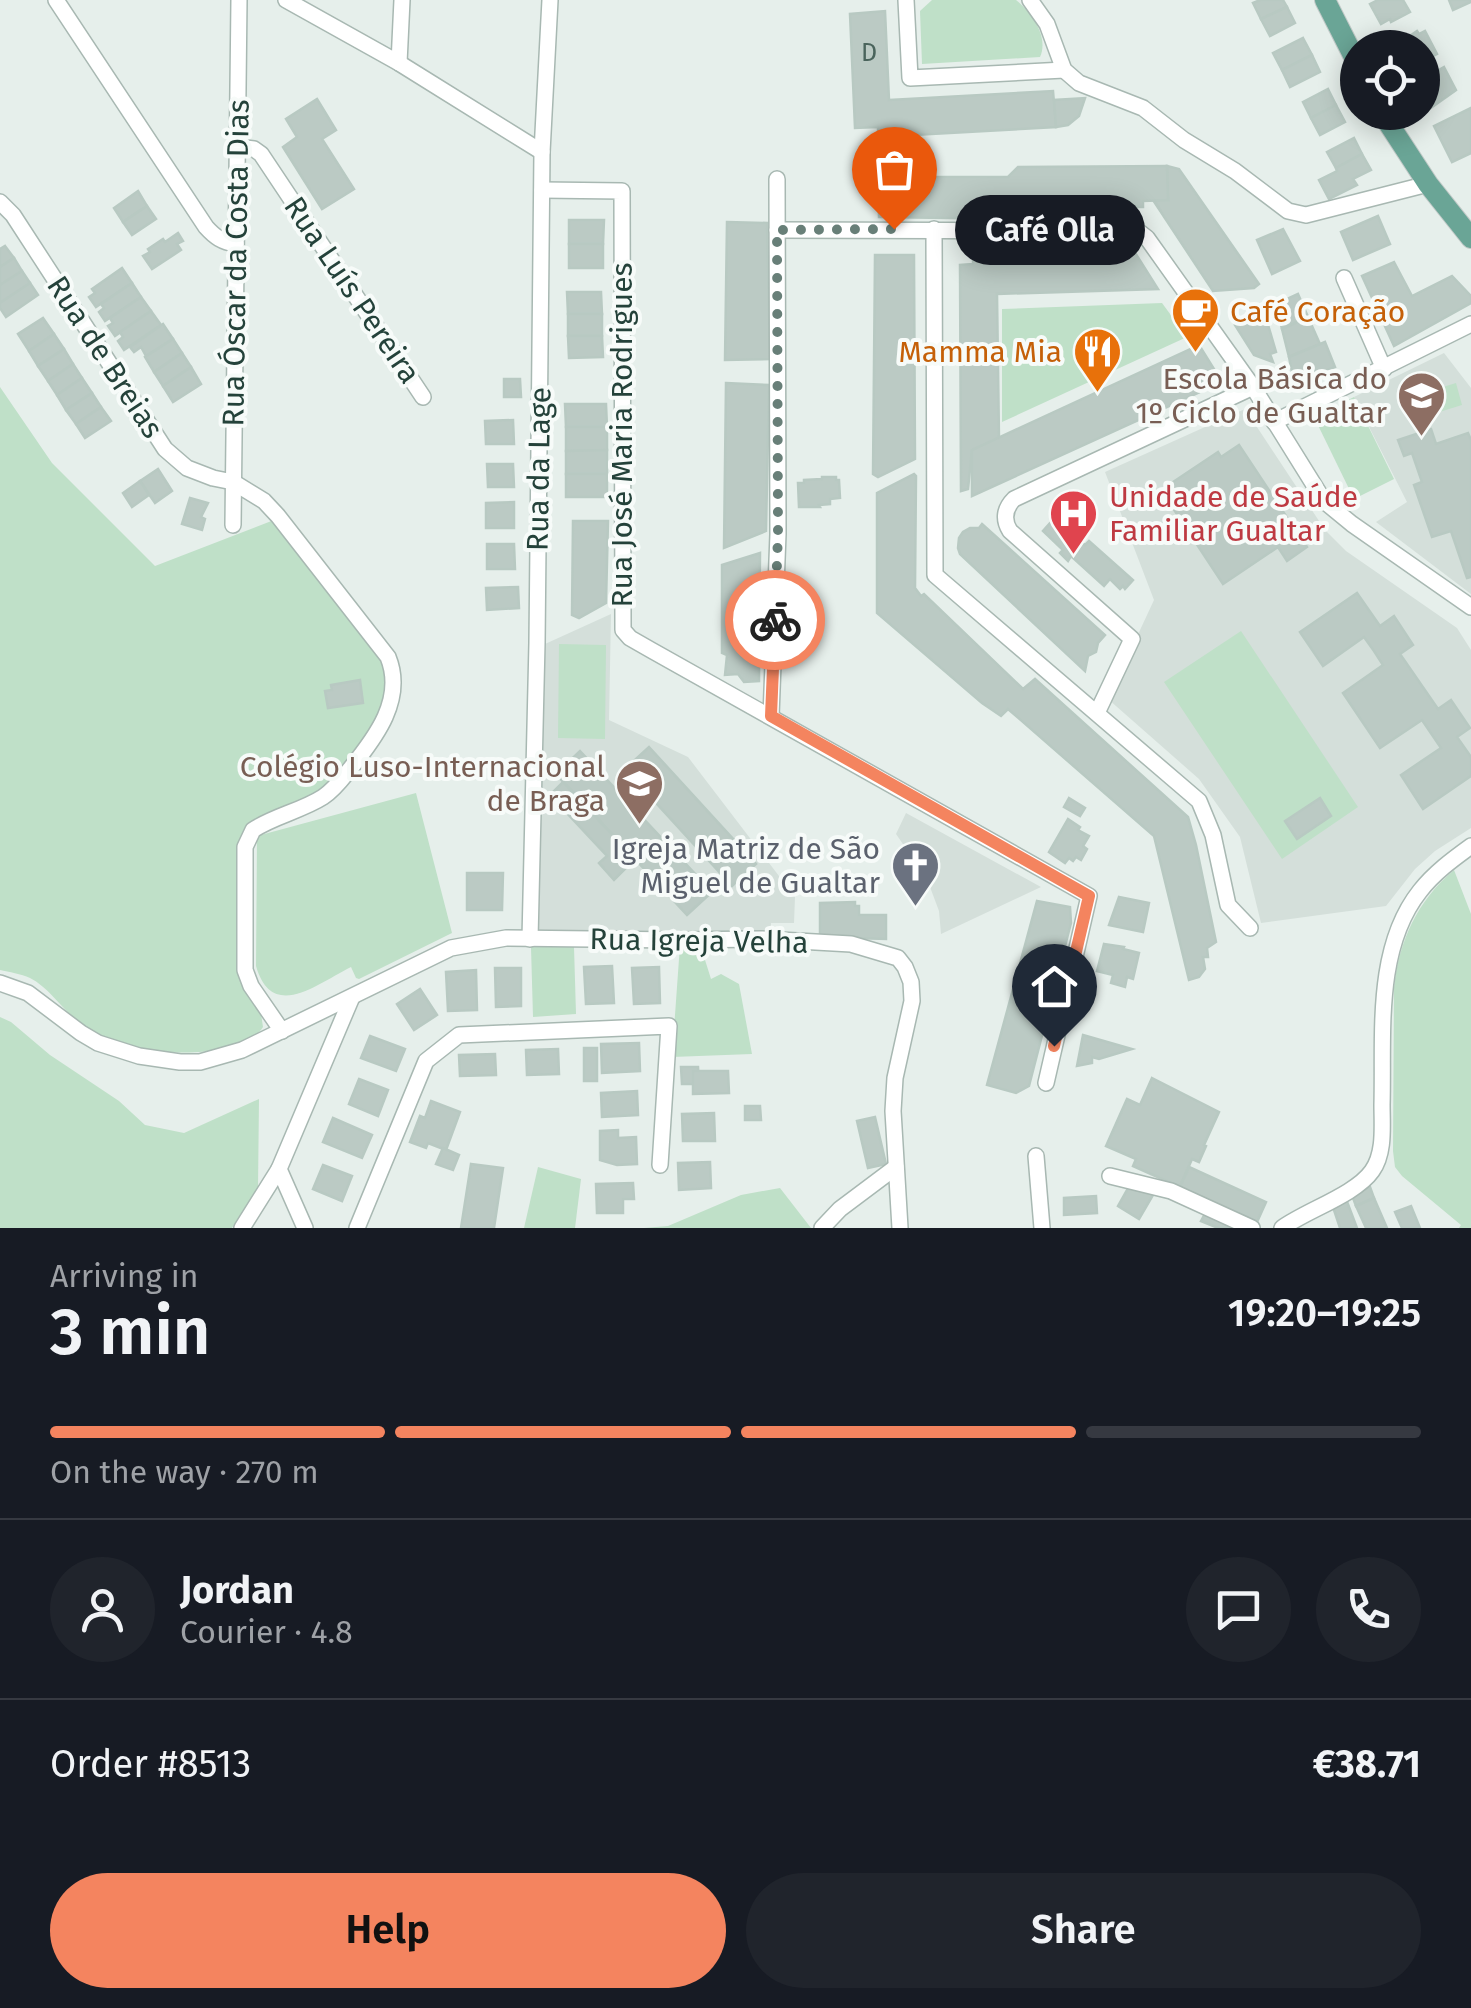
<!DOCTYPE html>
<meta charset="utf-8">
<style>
:root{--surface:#171b24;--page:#20242c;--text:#f1f3f6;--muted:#9ea1a6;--line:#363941;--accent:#f4845f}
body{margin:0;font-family:"Fira Sans",sans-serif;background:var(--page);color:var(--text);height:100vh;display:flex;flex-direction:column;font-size:38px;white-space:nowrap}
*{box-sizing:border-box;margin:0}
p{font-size:32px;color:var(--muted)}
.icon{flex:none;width:55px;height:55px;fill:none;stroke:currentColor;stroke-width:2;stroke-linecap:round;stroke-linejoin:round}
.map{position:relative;height:1228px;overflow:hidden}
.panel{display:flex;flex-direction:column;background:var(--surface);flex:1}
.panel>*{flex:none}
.controls{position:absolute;left:1340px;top:30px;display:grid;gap:20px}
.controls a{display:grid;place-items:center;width:100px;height:100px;border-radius:50%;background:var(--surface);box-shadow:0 5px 25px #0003;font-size:50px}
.pin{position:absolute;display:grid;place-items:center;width:85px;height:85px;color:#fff;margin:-102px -42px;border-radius:50% 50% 50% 0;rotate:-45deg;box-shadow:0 0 10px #0007}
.pin .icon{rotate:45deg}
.courier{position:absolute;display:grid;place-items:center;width:100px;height:100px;margin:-50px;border:8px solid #f4845f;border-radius:50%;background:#fff;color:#222;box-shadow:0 2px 12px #0007}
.bubble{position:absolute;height:70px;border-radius:35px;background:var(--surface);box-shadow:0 5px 25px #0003;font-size:32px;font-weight:600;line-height:70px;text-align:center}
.headline em{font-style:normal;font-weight:600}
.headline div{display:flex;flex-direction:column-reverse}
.headline{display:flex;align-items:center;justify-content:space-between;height:170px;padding:0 50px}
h1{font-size:65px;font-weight:600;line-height:75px}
.bar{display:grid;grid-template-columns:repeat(4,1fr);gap:15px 10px;align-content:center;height:120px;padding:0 50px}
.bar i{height:12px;border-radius:8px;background:var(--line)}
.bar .on{background:var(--accent)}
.bar p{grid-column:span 4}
.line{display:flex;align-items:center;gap:25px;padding:0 50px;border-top:2px solid var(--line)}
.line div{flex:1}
.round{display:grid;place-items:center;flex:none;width:105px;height:105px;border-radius:52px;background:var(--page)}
.primary-button{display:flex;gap:20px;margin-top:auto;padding:20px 50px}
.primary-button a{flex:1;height:115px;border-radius:60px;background:var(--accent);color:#111;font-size:40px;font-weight:600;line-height:115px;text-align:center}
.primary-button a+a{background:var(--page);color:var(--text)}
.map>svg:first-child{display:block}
</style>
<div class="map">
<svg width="1471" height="1228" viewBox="0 0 1471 1228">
<rect width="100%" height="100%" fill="#e6efeb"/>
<g fill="#d4dfda">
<polygon points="1444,353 1471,388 1471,594 1376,522 1407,502 1354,397"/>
<polygon points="1245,409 1325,530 1346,551 1457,628 1471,650 1471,828 1435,851 1415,869 1386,906 1261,923 1240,837 1199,779 1108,699 1154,600 1105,472"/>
<polygon points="611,614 609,720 688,757 795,897 794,923 771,923 771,934 536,933 545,644"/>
<polygon points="906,813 1041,887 941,934 939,911 927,879 896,834"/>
</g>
<g fill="#bfe0c8">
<path d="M932 0H1016C1032 13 1049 37 1040 57L922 64 920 11Z"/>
<polygon points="1162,303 1187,337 1002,422 1002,309"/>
<polygon points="1456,383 1462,405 1420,418 1413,396"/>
<path d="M0 387 52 463 155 566 274 520 384 665 387 690 374 724 328 787 300 802 255 820 248 825 240 841V969L260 1007 263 1027C256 1039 237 1044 223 1048 183 1059 116 1050 82 1025 64 1012 50 988 30 978 21 974 9 972 0 970Z"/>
<polygon points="1354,397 1394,479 1354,499 1314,417"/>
<polygon points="1241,631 1358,807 1282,859 1164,682"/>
<polygon points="559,644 606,645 605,739 558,738"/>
<path d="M416 793 452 933 359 979 356 978 351 967C317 984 272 1022 256 966L257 836Z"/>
<path d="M1454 870 1471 914V1228H1459L1461 1225 1402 1176 1395 1167 1393 1151 1394 988C1399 941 1417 901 1454 870Z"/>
<polygon points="700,944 711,979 721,974 739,984 752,1054 672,1057 680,945"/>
<polygon points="531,947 574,947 576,1014 533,1017"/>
<polygon points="0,1017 11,1022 50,1055 119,1101 145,1125 184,1133 259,1099 258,1188 232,1228 0,1228"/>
<polygon points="538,1167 581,1179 575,1228 524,1228"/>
<polygon points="780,1188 811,1228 644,1228 668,1226 741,1195"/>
</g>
<g fill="#bbcac4" stroke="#b8c9c2" stroke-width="2.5">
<polygon points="1260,0 1283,0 1287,7 1261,19 1253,3"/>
<polygon points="1378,0 1403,0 1410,12 1391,22 1390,19 1381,24 1370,4"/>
<polygon points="1449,0 1471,0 1471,2 1453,10"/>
<polygon points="1287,7 1295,23 1270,36 1261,19"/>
<polygon points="885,11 889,100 1053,91 1056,127 878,137 878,127 855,128 850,14"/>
<polygon points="1417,31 1419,34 1425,31 1437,54 1422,62 1422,48 1394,47"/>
<polygon points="1303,38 1312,55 1282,70 1273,53"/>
<polygon points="1312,55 1320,72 1290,87 1282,70"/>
<polygon points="1444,67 1456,90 1428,110 1422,100 1422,80"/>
<polygon points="1328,89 1336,105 1311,118 1303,102"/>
<polygon points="1085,98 1079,116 1068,125 1056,127 1054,100"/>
<polygon points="317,99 336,130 322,139 354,189 322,209 283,147 297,137 286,119"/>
<polygon points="1336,105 1345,122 1320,135 1311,118"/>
<polygon points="1471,108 1471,153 1452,162 1434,126"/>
<polygon points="1354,138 1362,154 1336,168 1327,152"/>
<polygon points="1362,154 1371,170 1353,179 1357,185 1329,199 1319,180 1337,171 1336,168"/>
<polygon points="1167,166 1179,169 1259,284 1254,288 1213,291 1153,200 1168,200"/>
<polygon points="1167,166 1168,200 1143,201 1143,207 1017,207 1017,219 879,217 878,177 1008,177 1018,167"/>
<polygon points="138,191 147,206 123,222 114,208"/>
<polygon points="147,206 156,219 132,235 123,222"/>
<polygon points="1378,216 1390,244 1353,260 1341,232"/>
<polygon points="569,220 604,220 603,244 569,244"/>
<polygon points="727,222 767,223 770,359 725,360"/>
<polygon points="1283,229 1300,261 1272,274 1257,240"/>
<polygon points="178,233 183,241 177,244 181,250 152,269 143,256 150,252 148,249 163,239 165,242"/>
<rect x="569" y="244" width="34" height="24"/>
<polygon points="5,246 14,258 0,267 0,249"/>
<polygon points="973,251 1134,251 1158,289 997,294 999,438 972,450 968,489 961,491 960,265 973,264"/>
<polygon points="875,255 914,255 915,459 878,477 873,474"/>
<polygon points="14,258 22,271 0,285 0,267"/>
<polygon points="1394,262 1412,296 1452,276 1471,296 1471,303 1394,346 1362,276"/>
<polygon points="122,268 132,283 96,307 89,297 95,293 92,289"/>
<polygon points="22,271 30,283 0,303 0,285"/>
<polygon points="30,283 38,295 6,317 0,308 0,303"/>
<polygon points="132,283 141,297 105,321 99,312 104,308 101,304"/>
<polygon points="567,292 601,292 602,314 568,314"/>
<polygon points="1298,294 1308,317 1282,329 1276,304"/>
<polygon points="141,297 151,311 115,336 108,326 113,323 110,318"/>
<polygon points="151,311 161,325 124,350 118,341 123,337 120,332"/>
<polygon points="1264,311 1276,352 1270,354 1273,362 1254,355 1235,325"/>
<rect x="568" y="314" width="34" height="22"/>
<polygon points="1308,317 1320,344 1289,357 1282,329"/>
<polygon points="43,318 54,334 29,351 18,334"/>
<polygon points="163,324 173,339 146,356 141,347 134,352 130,347"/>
<polygon points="54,334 64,349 38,366 29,351"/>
<polygon points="568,336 602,336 603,357 569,358"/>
<polygon points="173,339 182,353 154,372 145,357"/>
<polygon points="1325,342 1335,367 1294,382 1289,357"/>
<polygon points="1199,345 1222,382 972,496 972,450"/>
<polygon points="64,349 73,364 48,381 38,366"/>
<polygon points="182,353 191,367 163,386 154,372"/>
<polygon points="73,364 82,378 57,395 48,381"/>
<polygon points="191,367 201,384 173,402 163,386"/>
<polygon points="82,378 92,393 66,410 57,395"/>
<polygon points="504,379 520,379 521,397 504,397"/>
<polygon points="726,383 769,385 766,531 724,548"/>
<polygon points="92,393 101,407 76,424 66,410"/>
<polygon points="565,404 606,404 607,427 566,427"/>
<polygon points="101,407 111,421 85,438 76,424"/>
<polygon points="513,420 514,444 486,444 485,421"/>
<polygon points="566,427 607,427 607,450 566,451"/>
<polygon points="1431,429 1436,444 1468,433 1471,440 1471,577 1467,578 1451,531 1432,537 1414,485 1422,482 1412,453 1404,456 1398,440"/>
<polygon points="1239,445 1292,525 1287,528 1289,532 1292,537 1298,533 1307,547 1287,561 1278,547 1223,584 1161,490 1218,452 1221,457"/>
<polygon points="607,450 607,474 566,474 566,451"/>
<polygon points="487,464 513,464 514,487 488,487"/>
<polygon points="158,469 172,491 155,503 140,481"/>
<rect x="566" y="474" width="41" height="23"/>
<polygon points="914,474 916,476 915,588 921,596 924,594 1023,689 1035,679 1188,817 1196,845 1216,942 1207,948 1208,957 1203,957 1205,969 1199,977 1189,980 1154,836 1008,709 1001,716 982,703 877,613 877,493"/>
<polygon points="822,477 836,477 836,480 839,480 840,498 830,499 830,504 819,505 820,507 799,507 798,483 804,483 804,480 822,479"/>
<polygon points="140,481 149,495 132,507 123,493"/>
<polygon points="190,498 208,503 201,517 205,519 202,530 182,524"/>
<polygon points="514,502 514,528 486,528 486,503"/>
<polygon points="1059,513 1076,528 1067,537 1077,546 1081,542 1085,545 1089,541 1133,580 1125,589 1123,586 1120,589 1110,579 1104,586 1071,556 1068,561 1060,553 1063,550 1043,531"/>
<polygon points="573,521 608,521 606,603 579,618 572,615"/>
<polygon points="982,524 1105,635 1098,643 1096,652 1088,656 1085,671 960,554 958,548 959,538 963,532 970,528 979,528"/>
<polygon points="487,544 514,544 515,569 487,569"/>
<polygon points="760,553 759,681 744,682 738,674 725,675 727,655 722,653 722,565"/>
<polygon points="518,587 519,608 487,610 486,588"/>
<polygon points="1357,593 1380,626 1394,616 1413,645 1400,654 1438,709 1451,700 1470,728 1457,737 1471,757 1471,776 1423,809 1401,775 1441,748 1422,720 1380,748 1343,693 1383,665 1374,651 1364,637 1323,666 1300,632"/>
<polygon points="360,680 363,703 328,708 325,691 332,690 331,685"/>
<polygon points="649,747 756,864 732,886 625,769"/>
<polygon points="580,751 712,892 687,915 556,774"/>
<polygon points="563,782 635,859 614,880 599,863 607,856 550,795"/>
<polygon points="1069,798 1085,808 1080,816 1064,807"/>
<polygon points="1320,798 1331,816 1297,839 1285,821"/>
<polygon points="1068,819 1080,827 1078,830 1089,836 1083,846 1087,849 1081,860 1076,857 1073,861 1069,858 1065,863 1049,852"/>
<polygon points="467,873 503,873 502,910 467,910"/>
<polygon points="1119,897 1149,903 1143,932 1109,925"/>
<polygon points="1037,901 1070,907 1071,923 1029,1086 1016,1093 987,1085"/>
<polygon points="855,902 855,906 859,906 859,915 886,915 886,939 820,937 820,903"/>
<polygon points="1104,944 1124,947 1123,949 1139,953 1133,979 1127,977 1125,987 1111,983 1113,975 1097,971"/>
<polygon points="612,966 614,1003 586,1004 584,967"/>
<polygon points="659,967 660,1003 634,1004 632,968"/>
<polygon points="495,968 521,968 521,1006 496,1007"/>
<polygon points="476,970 477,1010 448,1011 446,972"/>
<polygon points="420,989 437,1015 414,1030 397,1004"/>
<polygon points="1083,1035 1132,1049 1099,1059 1092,1057 1092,1063 1077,1066"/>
<polygon points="370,1036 405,1049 396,1071 361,1058"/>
<polygon points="639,1043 640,1071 602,1073 601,1044"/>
<rect x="584" y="1048" width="13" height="33"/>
<polygon points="558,1049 559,1074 527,1075 526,1050"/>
<polygon points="495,1054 496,1075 460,1076 459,1055"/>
<polygon points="681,1067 698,1067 699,1084 682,1084"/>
<polygon points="693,1071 728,1071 729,1093 693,1094"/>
<polygon points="1152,1078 1219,1112 1204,1145 1206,1146 1199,1162 1192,1159 1180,1187 1133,1166 1136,1159 1106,1146 1127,1099 1140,1105"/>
<polygon points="359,1079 388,1090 378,1116 349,1104"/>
<polygon points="637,1091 638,1115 602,1117 601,1093"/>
<polygon points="431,1101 460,1112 446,1150 428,1143 426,1148 410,1142 420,1116 425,1118"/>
<polygon points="745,1106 760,1106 761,1120 745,1120"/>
<polygon points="714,1113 715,1141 683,1141 682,1114"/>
<polygon points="875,1117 886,1164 868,1168 857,1121"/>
<polygon points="333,1118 372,1135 362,1158 323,1142"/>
<polygon points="618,1130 618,1138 636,1137 637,1164 617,1165 600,1160 600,1131"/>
<polygon points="443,1148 459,1155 453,1170 436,1164"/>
<polygon points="710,1162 711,1188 679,1190 678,1163"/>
<polygon points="471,1164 503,1168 494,1228 461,1228"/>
<polygon points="323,1165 352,1176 342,1201 313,1189"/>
<polygon points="1189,1167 1266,1202 1257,1222 1180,1187"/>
<polygon points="633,1183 634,1199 623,1199 623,1213 597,1213 596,1184"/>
<polygon points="1131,1183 1153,1195 1139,1219 1118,1206"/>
<polygon points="1370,1187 1374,1198 1356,1206 1352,1195"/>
<polygon points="1096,1196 1097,1213 1064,1215 1064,1198"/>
<polygon points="1374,1198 1387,1228 1366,1228 1356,1206"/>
<polygon points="1346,1199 1357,1228 1340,1228 1333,1207"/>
<polygon points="1411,1206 1420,1228 1402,1228 1395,1212"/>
<polygon points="1208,1208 1239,1228 1218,1228 1201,1221"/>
</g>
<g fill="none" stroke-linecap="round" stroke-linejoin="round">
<defs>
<g id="minor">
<path d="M56 0 206 227C215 237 222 242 236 244"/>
<polyline points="286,0 399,63 542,152"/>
<polyline points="906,0 910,78 1064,70"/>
<polyline points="1030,0 1047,24 1064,70 1079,83 1143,108 1184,140 1235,171 1288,211 1306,215 1428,184"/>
<polyline points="399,63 402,0"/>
<polyline points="237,147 254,149 261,154 423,397"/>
<polyline points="542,190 622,191 623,630 630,638 651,650 1089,896 1046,1083"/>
<path d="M0 202 13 215 165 449 187 468 213 478 233 482 264 501 278 516 388 657C405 699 376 737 350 769 342 779 334 790 323 797 301 811 274 816 253 830L245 847V970L251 986 282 1031"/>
<polyline points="934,229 935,575 1199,801 1213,835 1228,905 1250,928"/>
<polyline points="777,230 1138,231 1147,238 1253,387 1324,501 1352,524 1471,607"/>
<polyline points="1344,278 1384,369"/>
<polyline points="1274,422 1471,324"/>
<polyline points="233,525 239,0"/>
<path d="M1097 713 1132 639 1010 531C1003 520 1004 509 1014 499L1253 387"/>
<polyline points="771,716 778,534 777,179"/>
<polyline points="530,939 537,643 542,152 550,0"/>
<polyline points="0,983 28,993 81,1033 98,1043 139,1056 180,1062 200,1062 242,1050 451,948 506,938 676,940 762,939 851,944 898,958 905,967 911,982 912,1001 895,1078 893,1111 900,1228"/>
<polyline points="1036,1156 1042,1228"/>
<polyline points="1110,1176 1171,1191 1252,1228"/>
<polyline points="242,1228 279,1169"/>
<polyline points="305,1228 279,1169 352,997"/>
<polyline points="357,1228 426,1061 459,1035 669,1026 660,1165"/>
<polyline points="822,1228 840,1209 896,1167"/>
<path d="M1282 1228C1307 1210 1355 1195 1372 1171 1385 1153 1382 1126 1382 1105 1384 1036 1374 949 1420 891 1434 873 1453 859 1471 846"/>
</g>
<g id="major">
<polyline points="1325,0 1358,65"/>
<polyline points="1381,112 1428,184 1471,238"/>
</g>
</defs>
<use href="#minor" stroke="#a8b8b2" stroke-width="18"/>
<use href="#major" stroke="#c2cac8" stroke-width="22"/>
<use href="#minor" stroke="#fff" stroke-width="15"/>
<use href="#major" stroke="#6aa596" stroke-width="20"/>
</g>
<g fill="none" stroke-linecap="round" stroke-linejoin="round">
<polyline stroke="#687f78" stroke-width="10" stroke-dasharray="0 18" points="775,620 778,534 777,230 894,229"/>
<polyline stroke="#f4845f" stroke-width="12" points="775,620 771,716 1089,896 1054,1046"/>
</g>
<defs>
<symbol id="cafe-pin" viewBox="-11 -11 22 30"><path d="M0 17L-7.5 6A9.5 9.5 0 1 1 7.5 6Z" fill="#e8710a" stroke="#f7fbf9"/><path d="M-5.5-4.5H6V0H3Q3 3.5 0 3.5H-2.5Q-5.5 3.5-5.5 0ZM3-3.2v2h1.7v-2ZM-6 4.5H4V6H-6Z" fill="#fff"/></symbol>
<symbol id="restaurant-pin" viewBox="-11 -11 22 30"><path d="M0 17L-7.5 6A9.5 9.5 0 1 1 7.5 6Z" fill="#e8710a" stroke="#f7fbf9"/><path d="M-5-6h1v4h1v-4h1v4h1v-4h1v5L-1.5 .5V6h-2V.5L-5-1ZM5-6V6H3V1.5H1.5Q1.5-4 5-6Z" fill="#fff"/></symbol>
<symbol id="school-pin" viewBox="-11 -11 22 30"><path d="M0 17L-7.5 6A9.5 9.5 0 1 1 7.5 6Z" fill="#8d6e63" stroke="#f7fbf9"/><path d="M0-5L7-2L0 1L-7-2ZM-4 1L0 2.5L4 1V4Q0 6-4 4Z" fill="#fff"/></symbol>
<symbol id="hospital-pin" viewBox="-11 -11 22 30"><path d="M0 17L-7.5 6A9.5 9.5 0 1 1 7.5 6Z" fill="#e0444e" stroke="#f7fbf9"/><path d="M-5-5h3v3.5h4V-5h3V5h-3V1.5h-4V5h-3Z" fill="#fff"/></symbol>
<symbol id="church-pin" viewBox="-11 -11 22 30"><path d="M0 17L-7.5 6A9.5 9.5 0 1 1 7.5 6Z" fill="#6b7280" stroke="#f7fbf9"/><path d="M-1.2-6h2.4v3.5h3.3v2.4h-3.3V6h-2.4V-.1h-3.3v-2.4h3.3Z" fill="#fff"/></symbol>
</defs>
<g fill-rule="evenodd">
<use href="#cafe-pin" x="1168" y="284" width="55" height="75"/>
<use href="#restaurant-pin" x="1070" y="324" width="55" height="75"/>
<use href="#school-pin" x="1394" y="368" width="55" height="75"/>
<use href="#hospital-pin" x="1046" y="486" width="55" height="75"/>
<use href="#school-pin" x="612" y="756" width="55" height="75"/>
<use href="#church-pin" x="888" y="838" width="55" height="75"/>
</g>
<g text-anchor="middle" stroke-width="8" stroke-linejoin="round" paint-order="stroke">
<g font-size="25" fill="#4a645c">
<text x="869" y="61">D</text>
</g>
<g font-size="30" fill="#24423a" stroke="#f7fbf9">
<text transform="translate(236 263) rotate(-89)" y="10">Rua Óscar da Costa Dias</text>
<text transform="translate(352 290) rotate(56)" y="10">Rua Luís Pereira</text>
<text transform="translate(105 357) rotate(57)" y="10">Rua de Breias</text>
<text transform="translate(622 435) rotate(-90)" y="10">Rua José Maria Rodrigues</text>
<text transform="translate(539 469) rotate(-89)" y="10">Rua da Lage</text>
<text transform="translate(699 941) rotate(1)" y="10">Rua Igreja Velha</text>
</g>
<g font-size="30" fill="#c56008" stroke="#f7fbf9" text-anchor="start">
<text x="1230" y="322">Café Coração</text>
<text x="1062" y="362" text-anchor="end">Mamma Mia</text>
</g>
<g font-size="30" fill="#785e54" stroke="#f7fbf9" text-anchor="end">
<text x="1387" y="389">Escola Básica do<tspan x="1387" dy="34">1º Ciclo de Gualtar</tspan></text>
<text x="605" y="777">Colégio Luso-Internacional<tspan x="605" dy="34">de Braga</tspan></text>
</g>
<g font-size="30" fill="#be3a42" stroke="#f7fbf9" text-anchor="start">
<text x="1109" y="507">Unidade de Saúde<tspan x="1109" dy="34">Familiar Gualtar</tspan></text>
</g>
<g font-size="30" fill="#5b616d" stroke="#f7fbf9" text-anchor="end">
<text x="880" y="859">Igreja Matriz de São<tspan x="880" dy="34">Miguel de Gualtar</tspan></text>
</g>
</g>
</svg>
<div class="controls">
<a><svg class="icon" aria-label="locate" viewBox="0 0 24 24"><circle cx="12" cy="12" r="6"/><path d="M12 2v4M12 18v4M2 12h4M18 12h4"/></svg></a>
</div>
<div class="pin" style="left:894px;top:229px;background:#ea580c"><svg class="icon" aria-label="bag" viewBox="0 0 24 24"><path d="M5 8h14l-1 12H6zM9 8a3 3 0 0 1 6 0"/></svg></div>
<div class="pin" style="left:1054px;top:1046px;background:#1f2937"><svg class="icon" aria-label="home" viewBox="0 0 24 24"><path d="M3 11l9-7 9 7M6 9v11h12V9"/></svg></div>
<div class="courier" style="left:775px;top:620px"><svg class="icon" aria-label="bike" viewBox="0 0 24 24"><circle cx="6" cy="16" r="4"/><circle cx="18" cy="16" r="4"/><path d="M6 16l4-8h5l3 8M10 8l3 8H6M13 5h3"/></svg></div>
<div class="bubble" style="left:955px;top:195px;width:190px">Café Olla</div>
</div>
<section class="panel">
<div class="headline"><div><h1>3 min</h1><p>Arriving in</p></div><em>19:20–19:25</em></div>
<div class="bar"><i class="on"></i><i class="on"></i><i class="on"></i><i></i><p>On the way · 270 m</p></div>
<div class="line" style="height:180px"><a class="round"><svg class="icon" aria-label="person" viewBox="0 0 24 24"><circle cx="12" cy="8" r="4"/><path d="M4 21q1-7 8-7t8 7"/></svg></a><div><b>Jordan</b><p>Courier · 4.8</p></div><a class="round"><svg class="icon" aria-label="chat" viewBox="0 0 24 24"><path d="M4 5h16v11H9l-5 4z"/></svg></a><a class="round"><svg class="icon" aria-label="phone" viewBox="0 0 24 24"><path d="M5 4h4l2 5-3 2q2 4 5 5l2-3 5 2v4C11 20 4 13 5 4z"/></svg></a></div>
<div class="line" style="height:130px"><div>Order #8513</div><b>€38.71</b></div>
<div class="primary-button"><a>Help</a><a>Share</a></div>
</section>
